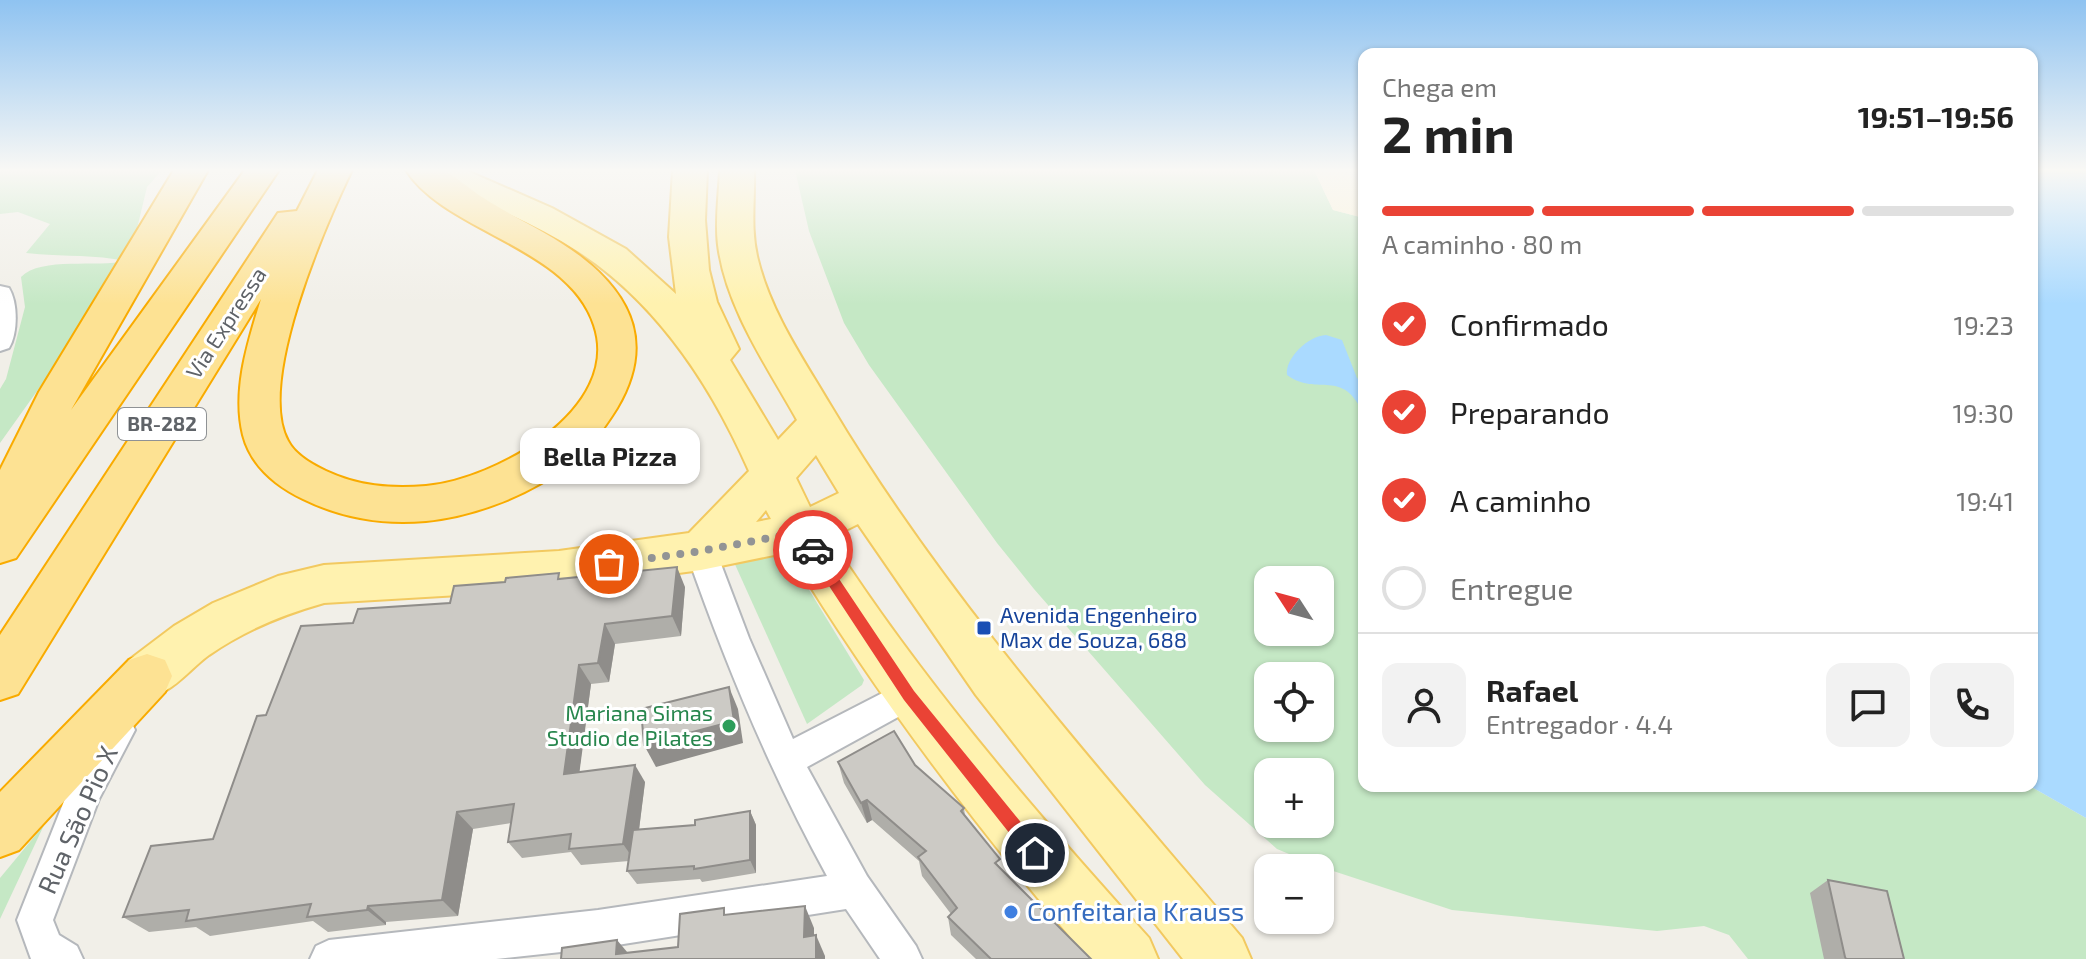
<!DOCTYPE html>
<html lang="pt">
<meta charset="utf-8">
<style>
:root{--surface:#fff;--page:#f2f2f2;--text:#222;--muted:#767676;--line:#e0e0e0;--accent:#ea4335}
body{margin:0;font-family:"Exo 2",sans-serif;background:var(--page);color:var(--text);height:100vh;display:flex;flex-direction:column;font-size:30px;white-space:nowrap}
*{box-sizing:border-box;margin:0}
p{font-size:26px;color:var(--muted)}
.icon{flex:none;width:44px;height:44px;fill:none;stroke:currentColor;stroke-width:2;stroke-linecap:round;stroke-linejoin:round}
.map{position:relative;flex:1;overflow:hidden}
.drawer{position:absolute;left:1358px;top:48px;width:680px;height:744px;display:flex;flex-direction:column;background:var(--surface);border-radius:16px;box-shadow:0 2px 6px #0004}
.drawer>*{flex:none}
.needle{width:52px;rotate:306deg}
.controls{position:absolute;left:1254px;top:566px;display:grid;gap:16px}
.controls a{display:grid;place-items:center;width:80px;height:80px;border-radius:16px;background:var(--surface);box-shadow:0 2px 6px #0004;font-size:40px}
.pin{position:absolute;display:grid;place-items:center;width:68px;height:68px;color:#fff;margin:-34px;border:4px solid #fff;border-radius:50%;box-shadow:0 2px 8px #0007}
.courier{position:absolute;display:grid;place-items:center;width:80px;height:80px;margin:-40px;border:6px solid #ea4335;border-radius:50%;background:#fff;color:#222;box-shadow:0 2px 10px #0007}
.bubble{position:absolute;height:56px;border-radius:16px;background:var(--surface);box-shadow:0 2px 6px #0004;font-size:26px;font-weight:700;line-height:56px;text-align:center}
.summary em{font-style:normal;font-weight:700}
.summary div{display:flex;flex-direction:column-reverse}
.summary{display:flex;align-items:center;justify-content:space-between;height:136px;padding:0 24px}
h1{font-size:52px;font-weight:700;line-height:60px}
.bar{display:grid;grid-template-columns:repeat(4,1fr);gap:12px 8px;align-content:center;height:96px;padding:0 24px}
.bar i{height:10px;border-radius:6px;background:var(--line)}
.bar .on{background:var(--accent)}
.bar p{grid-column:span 4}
.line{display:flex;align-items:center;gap:20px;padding:0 24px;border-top:2px solid var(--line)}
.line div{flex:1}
.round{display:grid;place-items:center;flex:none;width:84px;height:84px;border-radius:16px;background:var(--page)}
ol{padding:0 24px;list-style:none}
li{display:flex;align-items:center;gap:24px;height:88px}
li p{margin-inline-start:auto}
li .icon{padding:8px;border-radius:50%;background:var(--accent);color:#fff;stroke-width:4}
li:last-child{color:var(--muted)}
li i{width:44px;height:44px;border:4px solid var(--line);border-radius:50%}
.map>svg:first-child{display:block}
</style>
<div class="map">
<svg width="2086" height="959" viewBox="0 0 2086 959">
<rect width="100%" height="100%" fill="#f1efe8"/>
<g fill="#c5e8c5" fill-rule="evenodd">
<path d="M0 170H162L147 187 129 262 0 443V389L6 379 25 307 21 277C41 256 99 268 125 261 92 254 60 257 26 253L50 224 18 212 0 214Z"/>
<path d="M795 170H1314L1333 210 1364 218V786H2030L2086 818V959H1748L1729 935 1704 926 1657 931 1452 910 1318 866 1277 849 1205 785 1034 589 997 543 869 365 844 323 809 231ZM1268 580H1320V632H1268ZM1268 676H1320V728H1268ZM1268 772H1320V824H1268Z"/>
<polygon points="786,552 864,680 862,685 807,724 733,560"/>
<polygon points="44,825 0,919 0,878"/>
</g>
<path fill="#fbf3d9" d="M1314 170C1356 170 1364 175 1364 218L1333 210Z"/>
<g fill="#aadaff">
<polygon points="2032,170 2086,170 2086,818 2030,786"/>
<path d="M1326 335 1342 340 1357 378 1364 384V415C1342 366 1319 398 1287 375 1285 358 1308 336 1326 335Z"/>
</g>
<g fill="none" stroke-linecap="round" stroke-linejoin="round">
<defs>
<g id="street">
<path d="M0 286 9 288C18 303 18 333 9 348L0 351Z"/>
<path d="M701 539 711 543 716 551 749 638 793 739 898 685 909 681 920 685 925 695 920 705 807 767 867 876 916 946 922 959H880L846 909 598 948 496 959H310L316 946 329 940 598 910 827 876C770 772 725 663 686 551L691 543Z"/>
<polygon points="118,715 130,719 135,730 99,799 53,920 59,935 77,946 83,959 31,959 17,920 72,781 106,719"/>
</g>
<path id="primary" d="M420 170H465L552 208 626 249 676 294 669 237 673 170H707L705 220 709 270 717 302 739 349 730 360 778 440 797 420C767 366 726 308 718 245 715 220 719 195 720 170H754C755 200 750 230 758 260 771 313 804 360 831 406 946 599 1098 767 1242 938L1251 959H1183L976 695 858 524 830 538C923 682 1034 811 1149 938L1158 959H1089C979 831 877 697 789 552L701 570 559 589 324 603C282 615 245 630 209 655 194 666 181 682 165 691 151 699 143 696 129 692L122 676 129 660 174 626 213 603 278 576 324 565 559 551 689 533 749 471C711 385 658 304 579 252 531 221 477 200 425 177ZM816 455 839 493 810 507 796 478ZM766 510 771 519 756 522Z"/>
<g id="highway">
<polygon points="174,170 208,170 71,410 245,170 279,170 16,558 0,563 0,470 39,392"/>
<path d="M318 170H352C325 226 256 383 288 441 295 455 313 465 326 471 358 486 390 489 426 486 494 480 623 410 594 325 568 246 445 232 406 170 417 170 432 167 442 170 452 173 472 191 482 197 514 218 550 233 580 256 635 298 653 347 617 408 604 429 590 448 571 463 532 494 476 516 426 521 383 525 342 518 303 499 276 486 251 466 243 435 232 390 248 342 261 299L18 694 0 700V635L278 213 297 211Z"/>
<polygon points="147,654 165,660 172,676 165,692 19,850 0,857 0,792 129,660"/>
</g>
</defs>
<use href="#street" stroke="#b5b8bc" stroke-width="4"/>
<use href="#primary" stroke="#f2c960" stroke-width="4"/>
<use href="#highway" stroke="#f9ab00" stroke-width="4"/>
<use href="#street" fill="#fff" fill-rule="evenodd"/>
<use href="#primary" fill="#fff2af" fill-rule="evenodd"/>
<use href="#highway" fill="#fde293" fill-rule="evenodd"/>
</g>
<g fill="#afaea9">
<polygon points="562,578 685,587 681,636 615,644 609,682 591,684 579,772 645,782 639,830 695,825 750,811 756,825 756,873 702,882 700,879 637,884 627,871 629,861 581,865 571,852 522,858 508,842 511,823 473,829 458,916 386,922 386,925 328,932 313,921 210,936 196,927 149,932 123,917 213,839 266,715 353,623"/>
<polygon points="838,762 915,765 964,808 965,816 1001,869 1091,959 976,959 951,935 948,917 951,914 922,876 919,861 872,820 867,823 844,783"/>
<polygon points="1828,880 1904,959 1824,959 1810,893"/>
</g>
<g fill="#8f8d8a">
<polygon points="677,567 685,587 681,636 672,616"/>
<polygon points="605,624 615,644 609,682 598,663"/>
<polygon points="579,665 591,684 577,791 564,774"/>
<polygon points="729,687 738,709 743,743 656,767 644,745"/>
<polygon points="635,765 645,782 635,861 623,844"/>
<polygon points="867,800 872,820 867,823 861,803"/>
<polygon points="750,811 756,825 756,873 750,860"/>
<polygon points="457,812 473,829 458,916 442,900"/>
<polygon points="368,906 386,922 386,925 367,910"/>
<polygon points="805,906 814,928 814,958 804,937"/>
<polygon points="816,935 825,956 825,959 816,959"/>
<polygon points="617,940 633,959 616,954"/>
</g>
<g fill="#cccac5" stroke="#8f8d8a" stroke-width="2">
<polygon points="677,567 672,616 605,624 598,663 579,665 564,774 635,765 623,844 569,849 571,834 508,842 514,804 457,812 442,900 368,906 367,910 307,917 311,904 186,921 189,910 123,917 151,846 213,839 257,716 266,715 301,626 353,623 358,609 450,603 454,586 505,582 506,578 559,573 558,579"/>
<polygon points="729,687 734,721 644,745 641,709"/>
<polygon points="894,731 915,765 964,808 961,811 1000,859 995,863 1091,959 991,959 948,917 957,908 918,857 926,851 867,800 861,803 838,762"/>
<polygon points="750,811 750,860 694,869 694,866 627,871 633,830 695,825 695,820"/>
<polygon points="1828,880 1887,891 1904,959 1846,959 1845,957"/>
<polygon points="805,906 804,937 816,935 816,959 561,959 562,948 617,940 616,954 678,947 680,914 724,908 724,915"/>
</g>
<linearGradient id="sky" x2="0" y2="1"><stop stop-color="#8fc3f1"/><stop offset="0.56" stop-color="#f9f8f5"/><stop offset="1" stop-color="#f9f8f5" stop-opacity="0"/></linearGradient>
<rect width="2086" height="304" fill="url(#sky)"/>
<polygon fill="#ea4335" points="813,544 817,546 914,691 1041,847 1043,853 1041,858 1029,858 904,700 808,554 806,550"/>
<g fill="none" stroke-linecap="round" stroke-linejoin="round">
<polyline stroke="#929495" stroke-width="8" stroke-dasharray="0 14.4" points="609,564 701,551 801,532 813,550"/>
</g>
<rect fill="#1a4fb4" stroke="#fff" stroke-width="3" x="976" y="620" width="16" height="16" rx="4"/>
<circle fill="#2e9e5b" stroke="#fff" stroke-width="3" cx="729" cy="726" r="8"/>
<circle fill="#3f7fe0" stroke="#fff" stroke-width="3" cx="1011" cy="912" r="8"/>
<g text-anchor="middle" stroke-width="6" stroke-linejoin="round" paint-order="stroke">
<rect fill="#fff" stroke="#8f9295" stroke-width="2" x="118" y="408" width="88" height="32" rx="6"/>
<g font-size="20" font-weight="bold" fill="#5f6368">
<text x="162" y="431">BR-282</text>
</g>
<g font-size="22" fill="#5f6368" stroke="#fff">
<text transform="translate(226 323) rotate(-57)" y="8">Via Expressa</text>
</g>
<g font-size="22" fill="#164399" stroke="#fff" text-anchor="start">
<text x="1000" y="623">Avenida Engenheiro<tspan x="1000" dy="25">Max de Souza, 688</tspan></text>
</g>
<g font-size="22" fill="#27864d" stroke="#fff" text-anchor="end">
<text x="713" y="721">Mariana Simas<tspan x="713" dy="25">Studio de Pilates</tspan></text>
</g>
<g font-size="26" fill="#5f6368" stroke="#fff">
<text transform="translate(78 820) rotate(-66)" y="9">Rua São Pio X</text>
</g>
<g font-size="26" fill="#366cbe" stroke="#fff" text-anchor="start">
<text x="1027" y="921">Confeitaria Krauss</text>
</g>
</g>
</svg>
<div class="controls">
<a><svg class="needle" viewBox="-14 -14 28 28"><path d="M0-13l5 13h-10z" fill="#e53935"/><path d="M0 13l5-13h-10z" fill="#767676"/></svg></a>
<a><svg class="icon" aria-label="locate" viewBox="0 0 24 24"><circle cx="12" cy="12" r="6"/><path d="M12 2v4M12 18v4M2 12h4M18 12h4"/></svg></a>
<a>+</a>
<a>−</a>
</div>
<div class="pin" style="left:609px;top:564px;background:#ea580c"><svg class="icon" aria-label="bag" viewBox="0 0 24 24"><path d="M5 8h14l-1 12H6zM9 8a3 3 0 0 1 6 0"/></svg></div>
<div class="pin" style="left:1035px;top:853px;background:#1f2937"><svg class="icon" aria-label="home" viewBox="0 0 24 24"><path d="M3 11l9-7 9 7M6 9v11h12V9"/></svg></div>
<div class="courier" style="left:813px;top:550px"><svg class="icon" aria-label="car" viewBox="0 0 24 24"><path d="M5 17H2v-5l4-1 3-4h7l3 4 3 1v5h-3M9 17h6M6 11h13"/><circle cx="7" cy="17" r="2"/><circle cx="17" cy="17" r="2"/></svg></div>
<div class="bubble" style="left:520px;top:428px;width:180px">Bella Pizza</div>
<section class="drawer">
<div class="summary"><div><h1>2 min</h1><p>Chega em</p></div><em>19:51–19:56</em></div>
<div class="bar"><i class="on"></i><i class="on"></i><i class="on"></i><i></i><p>A caminho · 80 m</p></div>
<ol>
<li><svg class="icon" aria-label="check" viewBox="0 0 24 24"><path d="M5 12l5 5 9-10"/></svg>Confirmado<p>19:23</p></li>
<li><svg class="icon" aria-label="check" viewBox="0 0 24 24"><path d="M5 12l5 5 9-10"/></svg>Preparando<p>19:30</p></li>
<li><svg class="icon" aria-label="check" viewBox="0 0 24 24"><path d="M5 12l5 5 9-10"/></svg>A caminho<p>19:41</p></li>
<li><i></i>Entregue</li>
</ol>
<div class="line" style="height:144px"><a class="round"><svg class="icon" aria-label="person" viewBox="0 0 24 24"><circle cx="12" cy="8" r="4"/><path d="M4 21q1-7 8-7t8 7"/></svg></a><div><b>Rafael</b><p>Entregador · 4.4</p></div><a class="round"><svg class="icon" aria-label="chat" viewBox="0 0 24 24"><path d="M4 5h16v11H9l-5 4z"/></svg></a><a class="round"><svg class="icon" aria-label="phone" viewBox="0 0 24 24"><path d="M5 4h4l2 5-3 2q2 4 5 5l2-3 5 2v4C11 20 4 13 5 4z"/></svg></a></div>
</section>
</div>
